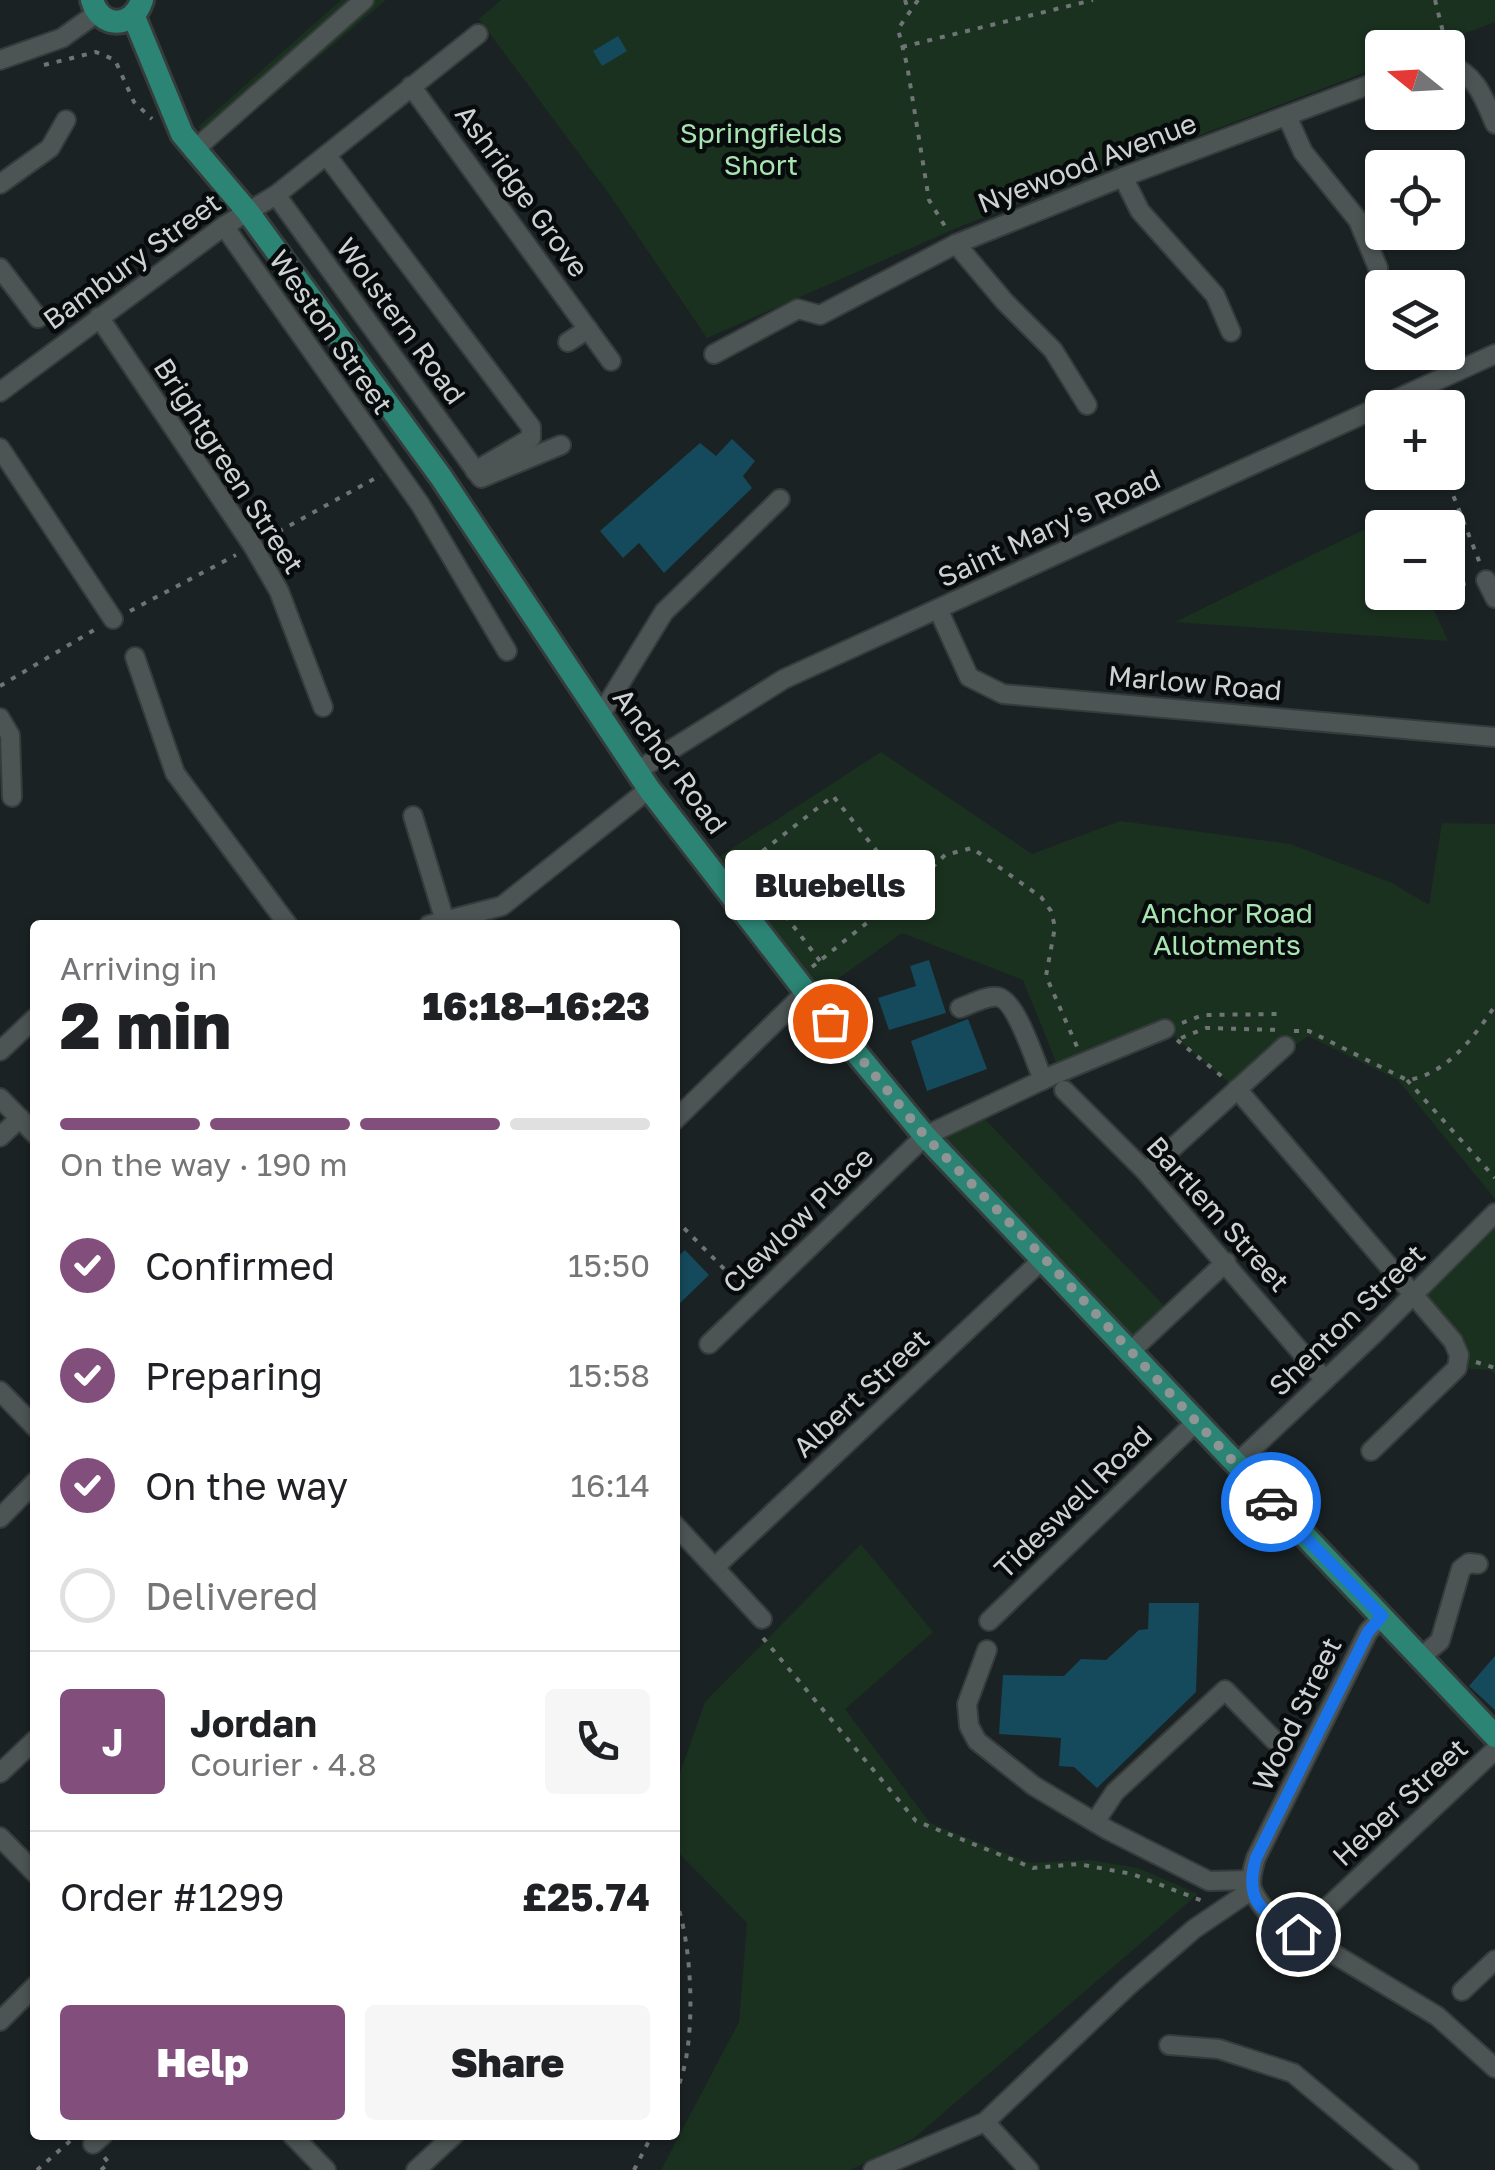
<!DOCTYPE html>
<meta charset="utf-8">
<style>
:root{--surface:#fff;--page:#f6f6f6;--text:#202124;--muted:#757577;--line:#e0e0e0;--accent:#824f7d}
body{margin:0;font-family:"Golos Text",sans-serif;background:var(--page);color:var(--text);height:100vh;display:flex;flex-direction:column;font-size:38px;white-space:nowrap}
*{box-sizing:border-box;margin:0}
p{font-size:32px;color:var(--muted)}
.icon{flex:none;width:55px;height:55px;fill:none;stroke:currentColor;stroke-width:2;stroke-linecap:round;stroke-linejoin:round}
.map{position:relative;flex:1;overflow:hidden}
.panel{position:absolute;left:30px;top:920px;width:650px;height:1220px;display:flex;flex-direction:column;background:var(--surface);border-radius:10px;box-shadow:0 2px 8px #0004}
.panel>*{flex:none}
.needle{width:65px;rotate:288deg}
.fabs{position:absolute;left:1365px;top:30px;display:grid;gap:20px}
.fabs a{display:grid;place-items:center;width:100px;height:100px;border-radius:10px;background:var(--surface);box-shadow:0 2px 8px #0004;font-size:50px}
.pin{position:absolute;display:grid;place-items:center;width:85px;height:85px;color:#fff;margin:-42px;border:5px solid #fff;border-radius:50%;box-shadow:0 2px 10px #0007}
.courier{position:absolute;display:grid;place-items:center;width:100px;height:100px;margin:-50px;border:8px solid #1a73e8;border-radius:50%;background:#fff;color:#222;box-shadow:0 2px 12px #0007}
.bubble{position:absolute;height:70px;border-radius:10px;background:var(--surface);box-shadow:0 2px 8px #0004;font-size:32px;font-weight:800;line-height:70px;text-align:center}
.headline em{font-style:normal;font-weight:800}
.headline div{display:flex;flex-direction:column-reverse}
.headline{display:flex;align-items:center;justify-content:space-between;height:170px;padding:0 30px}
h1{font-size:65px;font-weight:800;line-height:75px}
.bar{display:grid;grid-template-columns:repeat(4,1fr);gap:15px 10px;align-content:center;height:120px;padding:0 30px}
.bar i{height:12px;border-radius:8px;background:var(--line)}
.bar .selected{background:var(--accent)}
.bar p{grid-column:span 4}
.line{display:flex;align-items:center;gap:25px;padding:0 30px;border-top:2px solid var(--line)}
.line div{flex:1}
.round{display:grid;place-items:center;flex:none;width:105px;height:105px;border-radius:10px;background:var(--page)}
ol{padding:0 30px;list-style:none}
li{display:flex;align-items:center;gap:30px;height:110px}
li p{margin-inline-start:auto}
li .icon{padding:10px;border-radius:50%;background:var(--accent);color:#fff;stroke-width:4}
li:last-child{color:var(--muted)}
li i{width:55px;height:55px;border:5px solid var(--line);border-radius:50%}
.action{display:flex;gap:20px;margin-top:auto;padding:20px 30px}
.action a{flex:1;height:115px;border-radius:10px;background:var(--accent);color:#fff;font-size:40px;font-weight:800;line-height:115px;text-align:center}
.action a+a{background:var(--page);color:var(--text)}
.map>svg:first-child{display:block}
</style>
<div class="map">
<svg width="1495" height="2170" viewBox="0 0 1495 2170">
<rect width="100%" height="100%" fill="#1b2223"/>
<g fill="#1a311f">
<polygon points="341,0 386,0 215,145 198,127"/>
<polygon points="501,0 1495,0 1495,22 1429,47 1382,48 1382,66 961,226 707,338 609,194 479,19"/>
<polygon points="1392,516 1397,527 1382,528 1382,592 1426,593 1448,641 1175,622"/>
<polygon points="881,752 1032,854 1120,821 1290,844 1392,883 1429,905 1442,823 1495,824 1495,1199 1398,1080 1308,1036 1237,1089 1165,1029 1060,1072 1023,980 902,933 821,991 719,857"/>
<polygon points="973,1107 1172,1314 1130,1352 925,1136"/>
<polygon points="1495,1213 1495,1374 1489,1370 1457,1368 1459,1355 1413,1296"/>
<polygon points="861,1544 933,1632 845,1709 930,1823 1030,1863 1090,1860 1138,1868 1198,1894 913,2139 850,2170 661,2170 739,2022 747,1923 675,1849 675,1787 705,1702"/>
</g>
<g fill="#15495c">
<polygon points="618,36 627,51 602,66 593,51"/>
<polygon points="732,439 755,461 743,476 752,488 664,573 639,543 623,558 600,531 700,443 716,456"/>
<polygon points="929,960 946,1013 889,1030 878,998 916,986 910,966"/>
<polygon points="968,1019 987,1069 927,1091 911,1041"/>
<polygon points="685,1250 709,1275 675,1308 675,1259"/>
<polygon points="1149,1603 1199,1603 1196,1692 1097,1788 1074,1767 1059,1766 1061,1738 999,1734 1003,1675 1064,1676 1081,1659 1106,1660 1139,1630 1148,1629"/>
<polygon points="1495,1656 1495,1710 1469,1686"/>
</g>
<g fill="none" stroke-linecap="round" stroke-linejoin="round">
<defs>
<g id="minor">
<polyline points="0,60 62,38 97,13"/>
<path d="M1448 64C1476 74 1484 98 1495 124"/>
<polyline points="411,86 611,361"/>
<polyline points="1287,116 1303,152 1358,220 1378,268"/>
<polyline points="193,151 364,0"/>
<polyline points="327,156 531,427 531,438 475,471"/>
<polyline points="1123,177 1140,211 1215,295 1231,332"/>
<polyline points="0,184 50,148 66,120"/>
<polyline points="276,195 481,478 561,445"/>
<polyline points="224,226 420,504 507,651"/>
<polyline points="956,244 1005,302 1053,350 1087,405"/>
<polyline points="0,268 38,318"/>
<polyline points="99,317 253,546 279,591 323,707"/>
<polyline points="568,342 588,329"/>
<polyline points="714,354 798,309 820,315 956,244 1123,177 1382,80"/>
<polyline points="0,392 224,226 276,195 478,34"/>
<polyline points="0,448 113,619"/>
<polyline points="1486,580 1495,598"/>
<polyline points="938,609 969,677 1003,694 1495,737"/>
<polyline points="135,657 175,773 288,925"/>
<polyline points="600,716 664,612 780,499"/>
<polyline points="0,718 10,735 12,797"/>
<polyline points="637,771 784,679 1495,354"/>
<polyline points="413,816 445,921"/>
<polyline points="429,925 502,906 649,789"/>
<path d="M960 1008C971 1004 988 995 998 997 1016 1000 1036 1063 1043 1080"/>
<polyline points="0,1051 35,1018"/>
<polyline points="1237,1089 1453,1341 1459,1355 1457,1368 1371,1451"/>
<polyline points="1064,1090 1146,1172 1325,1380"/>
<polyline points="0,1098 35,1134"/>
<polyline points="675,1120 806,992"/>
<polyline points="0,1137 20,1118"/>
<polyline points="1146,1172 1285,1046"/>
<polyline points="709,1344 925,1136 1051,1076 1165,1029"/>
<polyline points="1130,1352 1226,1262"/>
<polyline points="0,1391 35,1427"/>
<polyline points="1235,1465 1375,1333 1495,1213"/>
<polyline points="0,1518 35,1482"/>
<polyline points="675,1525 762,1619"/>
<polyline points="715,1567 1044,1258"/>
<path d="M1382 1616 1368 1632 1256 1858C1247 1888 1250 1890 1269 1915L1437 2016 1495 2068"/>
<polyline points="989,1621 1196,1422"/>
<polyline points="987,1650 967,1704 969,1726 977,1741 1034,1786 1108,1830 1209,1881 1249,1880"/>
<polyline points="1420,1658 1440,1641 1461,1569 1469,1563 1478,1564"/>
<polyline points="0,1773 35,1740"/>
<polyline points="1095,1822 1115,1792 1225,1690 1274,1740"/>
<polyline points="0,1837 35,1873"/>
<polyline points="1298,1935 1495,1750"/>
<polyline points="1462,1991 1495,1960"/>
<polyline points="0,2021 35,1986"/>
<polyline points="1169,2045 1219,2049 1293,2073 1409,2170"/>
<polyline points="985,2122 1029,2170"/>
<polyline points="292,2135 326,2170"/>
<polyline points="93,2144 103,2135"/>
<polyline points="416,2170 454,2135"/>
<polyline points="873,2170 985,2122 1127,1987 1194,1929 1250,1891"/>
</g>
<g id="major">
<path d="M92 0C100 29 133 29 142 0"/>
<polyline points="134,17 182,134 248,212 441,477 649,789 806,992 925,1136 1495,1736"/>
</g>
</defs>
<use href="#minor" stroke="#363c3c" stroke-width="22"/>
<use href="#major" stroke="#363c3c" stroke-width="28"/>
<g stroke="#6f7475" stroke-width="4" stroke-dasharray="5 8" stroke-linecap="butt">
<polyline points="905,0 909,13"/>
<polyline points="918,0 898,29 907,65 929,200 946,228"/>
<polyline points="1435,0 1447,48"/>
<polyline points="902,47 1093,0"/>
<polyline points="44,65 96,52 115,60 134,102 152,119"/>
<polyline points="1444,472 1481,566"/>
<polyline points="267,538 381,475"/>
<polyline points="1448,587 1469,583"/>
<polyline points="130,611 236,555"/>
<polyline points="0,686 99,627"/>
<polyline points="820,961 746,864 833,796 907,889"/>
<polyline points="812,967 914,885 945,855 972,848 1041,897 1051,911 1055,927 1046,976 1078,1049"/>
<polyline points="1182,1023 1203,1015 1281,1014"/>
<path d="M1294 1031H1309L1407 1080C1446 1075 1474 1037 1495 1006"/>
<polyline points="1181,1038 1206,1028 1280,1030"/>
<polyline points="1177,1040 1224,1078"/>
<polyline points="1407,1080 1495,1178"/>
<polyline points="675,1219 741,1286"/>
<polyline points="1476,1362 1495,1368"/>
<polyline points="763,1638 916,1821 1033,1868 1078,1864 1132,1874 1203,1901"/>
<path d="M675 1899C693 1942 698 2051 675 2093"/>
<polyline points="37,2170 77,2135"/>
<polyline points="101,2170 109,2163 104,2157"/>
<polyline points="634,2170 652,2135"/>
</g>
<use href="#minor" stroke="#4c5454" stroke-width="18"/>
<use href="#major" stroke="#2b8474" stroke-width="22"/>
</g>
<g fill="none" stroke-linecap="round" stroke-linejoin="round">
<polyline stroke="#8f9495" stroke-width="10" stroke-dasharray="0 18" points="830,1021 925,1136 1044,1258 1271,1502"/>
<path stroke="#1a73e8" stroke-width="12" d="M1271 1502 1382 1616 1368 1632 1256 1858C1243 1903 1263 1911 1298 1934"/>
</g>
<g text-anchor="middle" stroke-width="9" stroke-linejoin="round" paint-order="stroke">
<g font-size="28" fill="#a7e4b2" stroke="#080b0b">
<text x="761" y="143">Springfields<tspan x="761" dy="32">Short</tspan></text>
<text x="1227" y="923">Anchor Road<tspan x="1227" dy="32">Allotments</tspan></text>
</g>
<g font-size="28" fill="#ced2d3" stroke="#080b0b">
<text transform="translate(1087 163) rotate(-21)" y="10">Nyewood Avenue</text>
<text transform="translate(522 191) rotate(54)" y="10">Ashridge Grove</text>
<text transform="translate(132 261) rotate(-36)" y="10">Bambury Street</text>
<text transform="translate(401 321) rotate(54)" y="10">Wolstern Road</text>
<text transform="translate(331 332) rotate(55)" y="10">Weston Street</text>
<text transform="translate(229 466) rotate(57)" y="10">Brightgreen Street</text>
<text transform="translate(1049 528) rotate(-25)" y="10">Saint Mary's Road</text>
<text transform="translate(1195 683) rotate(5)" y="10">Marlow Road</text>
<text transform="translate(670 761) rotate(54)" y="10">Anchor Road</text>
<text transform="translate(1218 1214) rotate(48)" y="10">Bartlem Street</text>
<text transform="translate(798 1220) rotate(-44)" y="10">Clewlow Place</text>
<text transform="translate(1347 1320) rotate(-44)" y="10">Shenton Street</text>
<text transform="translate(861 1393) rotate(-43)" y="10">Albert Street</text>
<text transform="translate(1073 1502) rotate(-44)" y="10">Tideswell Road</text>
<text transform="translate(1297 1714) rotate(-64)" y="10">Wood Street</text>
<text transform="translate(1400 1802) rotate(-43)" y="10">Heber Street</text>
</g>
</g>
</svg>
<div class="fabs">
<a><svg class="needle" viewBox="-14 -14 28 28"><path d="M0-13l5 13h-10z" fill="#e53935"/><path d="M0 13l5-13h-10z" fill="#757577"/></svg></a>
<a><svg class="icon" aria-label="locate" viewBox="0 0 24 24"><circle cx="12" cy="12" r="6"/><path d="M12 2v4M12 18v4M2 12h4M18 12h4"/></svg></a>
<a><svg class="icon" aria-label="layers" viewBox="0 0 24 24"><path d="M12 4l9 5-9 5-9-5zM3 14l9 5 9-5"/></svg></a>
<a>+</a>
<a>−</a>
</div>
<div class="pin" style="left:830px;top:1021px;background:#ea580c"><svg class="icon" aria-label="bag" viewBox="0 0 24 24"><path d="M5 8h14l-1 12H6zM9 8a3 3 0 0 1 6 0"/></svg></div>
<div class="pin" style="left:1298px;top:1934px;background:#1f2937"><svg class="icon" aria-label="home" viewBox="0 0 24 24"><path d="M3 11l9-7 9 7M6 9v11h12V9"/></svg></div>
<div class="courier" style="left:1271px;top:1502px"><svg class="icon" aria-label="car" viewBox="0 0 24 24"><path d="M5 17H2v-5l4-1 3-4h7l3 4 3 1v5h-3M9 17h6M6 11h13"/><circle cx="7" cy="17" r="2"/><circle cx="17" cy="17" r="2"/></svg></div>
<div class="bubble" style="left:725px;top:850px;width:210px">Bluebells</div>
<section class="panel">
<div class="headline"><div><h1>2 min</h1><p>Arriving in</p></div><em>16:18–16:23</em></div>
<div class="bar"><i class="selected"></i><i class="selected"></i><i class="selected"></i><i></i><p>On the way · 190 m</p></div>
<ol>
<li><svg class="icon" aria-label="check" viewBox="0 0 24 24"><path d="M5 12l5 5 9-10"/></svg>Confirmed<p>15:50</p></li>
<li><svg class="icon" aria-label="check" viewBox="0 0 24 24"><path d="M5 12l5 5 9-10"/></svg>Preparing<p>15:58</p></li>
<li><svg class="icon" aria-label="check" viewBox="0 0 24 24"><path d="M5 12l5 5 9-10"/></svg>On the way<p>16:14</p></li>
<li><i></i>Delivered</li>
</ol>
<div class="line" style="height:180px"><b class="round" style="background:var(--accent);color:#fff">J</b><div><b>Jordan</b><p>Courier · 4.8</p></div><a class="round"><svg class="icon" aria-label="phone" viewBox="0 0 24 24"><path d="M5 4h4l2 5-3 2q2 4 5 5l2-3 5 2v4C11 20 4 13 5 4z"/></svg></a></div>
<div class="line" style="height:130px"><div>Order #1299</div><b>£25.74</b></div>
<div class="action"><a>Help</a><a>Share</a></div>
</section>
</div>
